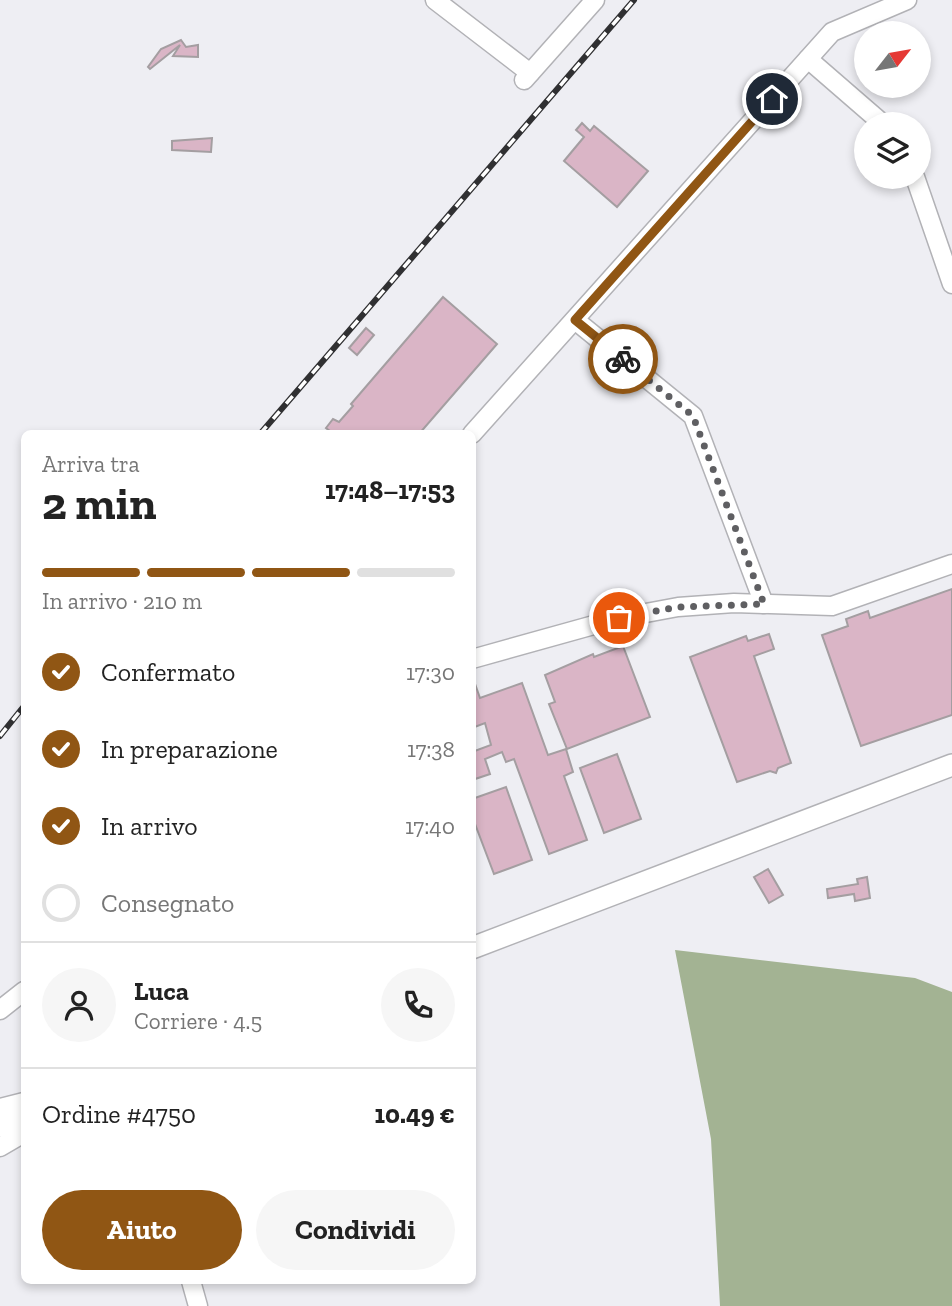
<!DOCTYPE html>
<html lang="it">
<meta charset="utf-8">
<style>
:root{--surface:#fff;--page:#f6f6f6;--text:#222;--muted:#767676;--line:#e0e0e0;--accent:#905614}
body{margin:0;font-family:"Zilla Slab",serif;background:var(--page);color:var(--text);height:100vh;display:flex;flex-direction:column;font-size:26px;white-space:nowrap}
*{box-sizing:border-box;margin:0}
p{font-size:23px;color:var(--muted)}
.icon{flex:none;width:38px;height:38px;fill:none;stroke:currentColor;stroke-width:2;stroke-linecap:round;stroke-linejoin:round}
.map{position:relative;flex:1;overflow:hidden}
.details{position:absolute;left:21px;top:430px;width:455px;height:854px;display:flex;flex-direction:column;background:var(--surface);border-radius:10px;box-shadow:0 4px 10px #0003}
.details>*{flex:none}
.needle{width:46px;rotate:59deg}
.controls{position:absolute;left:854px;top:21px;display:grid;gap:14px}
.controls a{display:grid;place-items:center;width:77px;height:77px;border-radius:50%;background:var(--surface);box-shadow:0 4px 10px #0003;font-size:35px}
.pin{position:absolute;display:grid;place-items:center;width:60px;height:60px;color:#fff;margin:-30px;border:4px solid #fff;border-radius:50%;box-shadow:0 2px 7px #0007}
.courier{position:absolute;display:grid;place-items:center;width:70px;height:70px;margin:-35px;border:5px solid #905614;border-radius:50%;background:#fff;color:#222;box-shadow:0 2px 9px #0007}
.overview em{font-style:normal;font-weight:700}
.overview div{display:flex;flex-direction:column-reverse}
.overview{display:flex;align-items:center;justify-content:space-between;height:119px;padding:0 21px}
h1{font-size:46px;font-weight:700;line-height:52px}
.bar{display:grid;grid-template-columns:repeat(4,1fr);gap:10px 7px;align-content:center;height:84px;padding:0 21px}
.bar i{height:9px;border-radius:5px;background:var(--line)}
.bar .on{background:var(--accent)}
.bar p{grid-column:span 4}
.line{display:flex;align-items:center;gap:18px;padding:0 21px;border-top:2px solid var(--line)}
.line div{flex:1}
.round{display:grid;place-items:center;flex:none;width:74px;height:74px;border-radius:37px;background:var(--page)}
ol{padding:0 21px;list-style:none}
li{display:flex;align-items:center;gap:21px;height:77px}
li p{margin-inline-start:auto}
li .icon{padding:7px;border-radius:50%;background:var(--accent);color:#fff;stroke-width:4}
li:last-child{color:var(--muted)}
li i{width:38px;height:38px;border:4px solid var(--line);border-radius:50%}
.action{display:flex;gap:14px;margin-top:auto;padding:14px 21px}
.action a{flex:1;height:80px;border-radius:42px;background:var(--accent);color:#fff;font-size:28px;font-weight:700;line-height:80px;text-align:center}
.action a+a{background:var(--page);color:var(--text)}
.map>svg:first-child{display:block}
</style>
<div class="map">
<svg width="952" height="1306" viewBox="0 0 952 1306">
<rect width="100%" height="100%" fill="#eeeef3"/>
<polygon fill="#a3b393" points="675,950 915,978 952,992 952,1306 720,1306 711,1139"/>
<g fill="#dab5c6" stroke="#a49ea1" stroke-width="2">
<polygon points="181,40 186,47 198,45 198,57 173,56 180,45 150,69 148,67 161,49"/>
<polygon points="582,123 590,131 594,126 648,171 617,207 564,161 584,137 576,130"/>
<polygon points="212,138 211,152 172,150 172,141"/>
<polygon points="443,297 497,344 419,434 334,434 326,428 333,419 339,422 353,406 351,404"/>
<polygon points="366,328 374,335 357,355 349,348"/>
<polygon points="952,589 952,715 861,746 822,635 848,626 846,619 868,611 870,618"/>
<polygon points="769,634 774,649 754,656 791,763 778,768 776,773 770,771 737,782 690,657 746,636 748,641"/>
<polygon points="623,646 650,717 567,749 549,704 555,702 545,675 593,654 594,657"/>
<polygon points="474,681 480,698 522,683 548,755 566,749 573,772 564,776 587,840 549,854 514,759 506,762 502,752 485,759 490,774 472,780 472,752 491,745 485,723 472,728"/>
<polygon points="617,754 641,819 604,833 580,768"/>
<polygon points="506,787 532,860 494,874 472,816 472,799"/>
<polygon points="768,869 783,895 769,903 754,877"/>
<polygon points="867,877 870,898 855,901 854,894 828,898 827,889 858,884 857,879"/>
</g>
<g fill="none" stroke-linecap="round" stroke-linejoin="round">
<defs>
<g id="minor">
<polyline points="435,0 530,73"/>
<polyline points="808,59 883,124"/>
<polyline points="524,80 595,0"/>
<polyline points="915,177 952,284"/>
<polyline points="575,320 693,416 764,604"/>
<polyline points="472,434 832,32 907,0"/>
<polyline points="472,659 619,618 678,607 734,603 832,606 952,564"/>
<polyline points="0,1010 24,991"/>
<polyline points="0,1108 24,1102"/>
<polyline points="0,1147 24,1133"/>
<polyline points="191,1281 198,1306"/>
</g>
<g id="major">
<polyline points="472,948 952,765"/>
<polyline points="0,1126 24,1117"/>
</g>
</defs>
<use href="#minor" stroke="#b2b2b6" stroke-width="21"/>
<use href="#major" stroke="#b2b2b6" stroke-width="24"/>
<use href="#minor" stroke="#fff" stroke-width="18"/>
<use href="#major" stroke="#fff" stroke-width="21"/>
<defs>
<g id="rail">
<polyline points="260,434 634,0"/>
<polyline points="0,736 24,706"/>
</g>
</defs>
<use href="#rail" stroke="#303032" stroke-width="6"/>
<use href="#rail" stroke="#fff" stroke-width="3.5" stroke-dasharray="10" stroke-linecap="butt"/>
</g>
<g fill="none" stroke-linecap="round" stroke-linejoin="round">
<polyline stroke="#5f5f62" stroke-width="7" stroke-dasharray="0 12.6" points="619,618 678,607 764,604 693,416 623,359"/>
<polyline stroke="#905614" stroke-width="9" points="623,359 575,320 772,99"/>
</g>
</svg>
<div class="controls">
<a><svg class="needle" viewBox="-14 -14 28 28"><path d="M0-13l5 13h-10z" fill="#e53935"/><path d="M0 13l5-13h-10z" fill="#767676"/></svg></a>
<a><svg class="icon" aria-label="layers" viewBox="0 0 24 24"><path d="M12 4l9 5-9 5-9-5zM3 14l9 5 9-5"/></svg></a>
</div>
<div class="pin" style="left:619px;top:618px;background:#ea580c"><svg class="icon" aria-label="bag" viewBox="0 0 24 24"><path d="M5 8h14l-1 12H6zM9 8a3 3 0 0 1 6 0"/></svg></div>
<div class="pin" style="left:772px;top:99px;background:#1f2937"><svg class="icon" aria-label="home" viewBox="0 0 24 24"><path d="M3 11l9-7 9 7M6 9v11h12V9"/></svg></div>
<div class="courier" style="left:623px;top:359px"><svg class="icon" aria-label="bike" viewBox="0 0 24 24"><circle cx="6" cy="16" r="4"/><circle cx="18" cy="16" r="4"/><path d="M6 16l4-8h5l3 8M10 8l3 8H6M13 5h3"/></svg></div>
<section class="details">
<div class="overview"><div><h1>2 min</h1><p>Arriva tra</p></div><em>17:48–17:53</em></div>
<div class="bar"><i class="on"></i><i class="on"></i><i class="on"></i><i></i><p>In arrivo · 210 m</p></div>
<ol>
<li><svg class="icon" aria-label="check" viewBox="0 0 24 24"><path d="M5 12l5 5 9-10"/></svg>Confermato<p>17:30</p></li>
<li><svg class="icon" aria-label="check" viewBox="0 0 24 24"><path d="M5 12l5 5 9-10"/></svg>In preparazione<p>17:38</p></li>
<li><svg class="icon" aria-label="check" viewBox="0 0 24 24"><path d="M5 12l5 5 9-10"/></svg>In arrivo<p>17:40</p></li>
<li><i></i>Consegnato</li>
</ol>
<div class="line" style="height:126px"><a class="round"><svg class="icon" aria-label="person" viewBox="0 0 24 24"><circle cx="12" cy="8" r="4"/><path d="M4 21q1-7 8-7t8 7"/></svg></a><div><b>Luca</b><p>Corriere · 4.5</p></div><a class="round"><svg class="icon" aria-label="phone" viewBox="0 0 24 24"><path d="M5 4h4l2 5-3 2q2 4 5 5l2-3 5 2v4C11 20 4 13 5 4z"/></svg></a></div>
<div class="line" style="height:91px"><div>Ordine #4750</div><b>10.49 €</b></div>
<div class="action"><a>Aiuto</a><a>Condividi</a></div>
</section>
</div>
